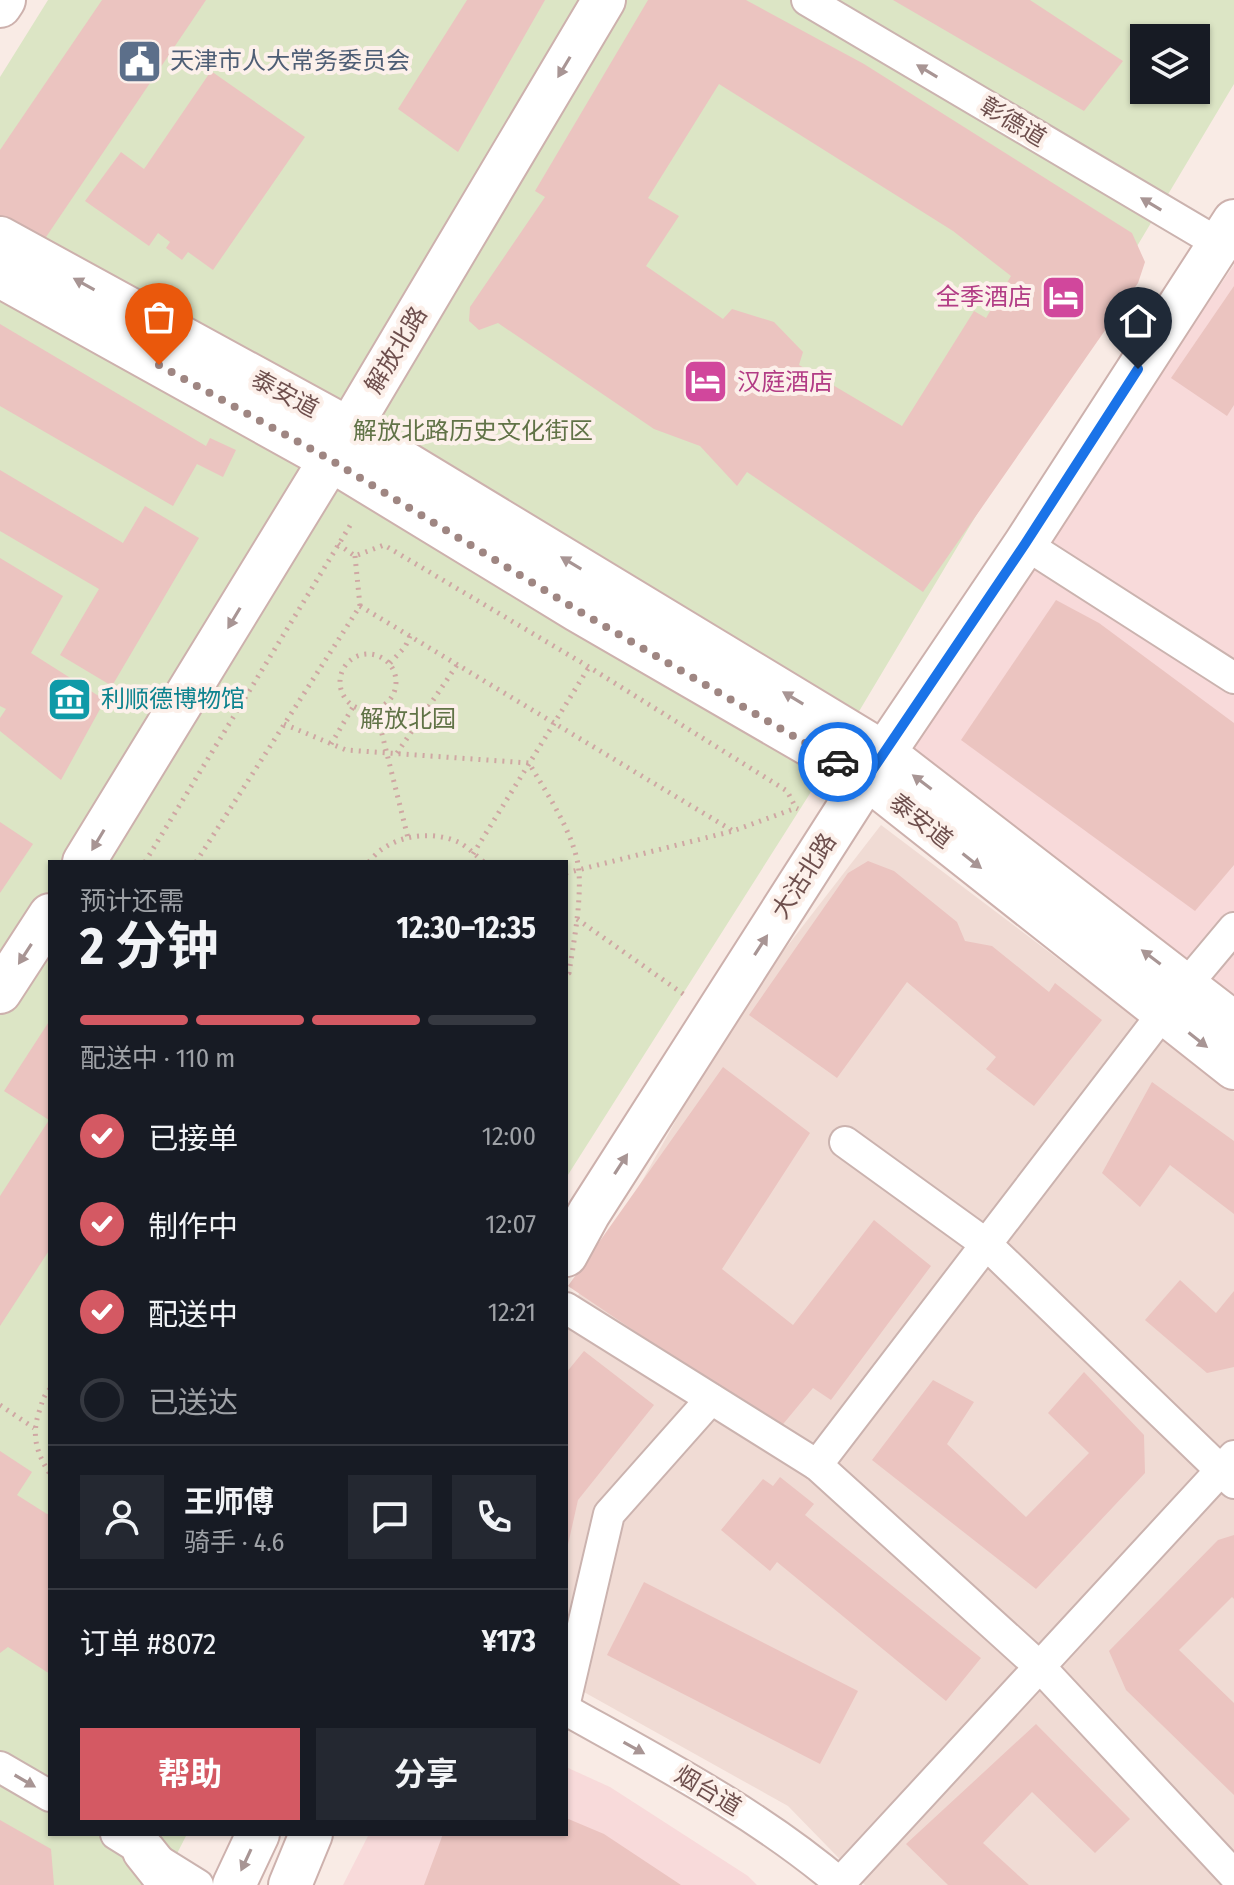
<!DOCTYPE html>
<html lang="zh">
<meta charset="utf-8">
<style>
:root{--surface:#171b24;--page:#242831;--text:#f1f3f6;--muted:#9ea1a6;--line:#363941;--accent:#d45963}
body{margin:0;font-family:"Fira Sans Condensed","Noto Sans SC",sans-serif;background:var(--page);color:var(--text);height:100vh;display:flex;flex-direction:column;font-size:30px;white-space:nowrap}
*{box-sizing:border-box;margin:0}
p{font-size:26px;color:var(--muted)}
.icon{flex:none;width:44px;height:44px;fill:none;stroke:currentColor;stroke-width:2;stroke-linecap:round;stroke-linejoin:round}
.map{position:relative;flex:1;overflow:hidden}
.drawer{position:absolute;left:48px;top:860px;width:520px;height:976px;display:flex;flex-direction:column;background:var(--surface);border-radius:0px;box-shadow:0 2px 6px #0004}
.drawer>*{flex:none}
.tools{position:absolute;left:1130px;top:24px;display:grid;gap:16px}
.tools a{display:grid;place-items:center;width:80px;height:80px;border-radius:0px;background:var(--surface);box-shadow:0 2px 6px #0004;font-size:40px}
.pin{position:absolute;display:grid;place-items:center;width:68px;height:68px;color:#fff;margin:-82px -34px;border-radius:50% 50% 50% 0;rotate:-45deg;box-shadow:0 0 8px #0007}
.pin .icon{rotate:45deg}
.courier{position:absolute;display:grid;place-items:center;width:80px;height:80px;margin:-40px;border:6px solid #1a73e8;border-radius:50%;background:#fff;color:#222;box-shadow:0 2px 10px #0007}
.head em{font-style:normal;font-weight:700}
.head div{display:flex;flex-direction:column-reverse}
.head{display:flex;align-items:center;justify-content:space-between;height:136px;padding:0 32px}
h1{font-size:52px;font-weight:700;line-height:60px}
.bar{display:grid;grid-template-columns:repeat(4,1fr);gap:12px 8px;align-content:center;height:96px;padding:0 32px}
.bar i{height:10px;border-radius:6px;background:var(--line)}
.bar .on{background:var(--accent)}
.bar p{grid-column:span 4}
.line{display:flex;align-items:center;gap:20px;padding:0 32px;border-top:2px solid var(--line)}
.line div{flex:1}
.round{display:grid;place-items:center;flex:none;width:84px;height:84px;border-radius:0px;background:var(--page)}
ol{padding:0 32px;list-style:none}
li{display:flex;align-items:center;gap:24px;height:88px}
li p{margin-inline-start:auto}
li .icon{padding:8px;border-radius:50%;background:var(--accent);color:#fff;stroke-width:4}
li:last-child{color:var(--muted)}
li i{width:44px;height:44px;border:4px solid var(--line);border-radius:50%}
.button{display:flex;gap:16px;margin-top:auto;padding:16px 32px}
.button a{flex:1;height:92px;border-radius:0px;background:var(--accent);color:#fff;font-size:32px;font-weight:700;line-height:92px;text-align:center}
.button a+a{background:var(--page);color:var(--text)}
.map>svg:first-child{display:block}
</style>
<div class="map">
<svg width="1234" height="1885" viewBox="0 0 1234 1885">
<rect width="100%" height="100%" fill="#f9ebe5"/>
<polygon fill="#f0dbd4" points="881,825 1234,1092 1234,1885 865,1885 788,1806 566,1682 566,1317 737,1011"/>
<g fill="#f8dada">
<polygon points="1234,265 1234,1051 883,773"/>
<polygon points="566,1767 610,1787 748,1876 757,1885 343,1885 369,1834 566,1834"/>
</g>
<path fill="#dce5c5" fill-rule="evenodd" d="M48 0H1234V84L809 795 566 1178V862H50V1834H187L161 1885H0V77ZM1144 38H1196V90H1144Z"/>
<g fill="#ebc4c0" fill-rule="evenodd">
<polygon points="102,0 206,0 42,243 0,215 0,150"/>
<polygon points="467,0 545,0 458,152 398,109"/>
<path d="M648 0H746L864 64 1132 233 1145 262 1138 283 923 592 747 472 737 486 700 446 654 429 498 323 479 330 469 321 470 307 545 197 535 191ZM719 84 953 231 1011 276 986 318 974 311 902 426 799 365 803 352 774 322 732 309 723 319 646 266 679 216 648 198Z"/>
<polygon points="893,0 1030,0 1123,61 1084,111"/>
<polygon points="211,71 305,137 213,270 188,252 182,260 166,248 170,242 158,233 149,246 85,201 121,152 144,169"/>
<polygon points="1234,286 1234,405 1227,416 1171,378"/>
<polygon points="0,324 206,446 210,438 236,450 223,477 197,464 173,506 0,406"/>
<polygon points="0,470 123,543 145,506 199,538 112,686 60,655 99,589 0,531"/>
<polygon points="0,558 63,596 31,653 105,700 61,780 0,731 0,718 6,709 0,706"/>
<polygon points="1056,600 1099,623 1234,723 1234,865 1195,911 961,740"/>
<polygon points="0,822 33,844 0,893"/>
<polygon points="868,861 894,871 957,922 965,941 992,946 1049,992 1055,983 1102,1020 1034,1106 986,1069 996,1057 907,982 837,1078 749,1015 848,873"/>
<polygon points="50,1020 50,1249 0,1326 0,1196 49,1120 4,1091"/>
<polygon points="723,1067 810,1133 722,1269 793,1325 874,1220 931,1266 831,1400 813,1388 779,1429 568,1286"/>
<polygon points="1152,1082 1234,1141 1234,1214 1170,1165 1140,1207 1102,1173"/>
<polygon points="1180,1280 1216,1313 1234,1291 1234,1367 1207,1373 1145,1320"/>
<polygon points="584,1351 654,1405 578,1500 567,1549 566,1373"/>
<polygon points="1084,1372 1144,1435 1145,1473 1036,1589 872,1460 933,1380 974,1402 947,1444 1026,1517 1089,1453 1048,1413"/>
<polygon points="0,1451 32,1472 17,1495 47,1514 50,1513 50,1674 8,1647 0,1653"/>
<polygon points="780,1477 814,1504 805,1515 981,1658 946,1701 777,1562 770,1571 721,1530 763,1479 773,1486"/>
<polygon points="1234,1535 1234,1599 1232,1597 1179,1650 1234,1703 1234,1795 1126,1690 1109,1651 1218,1540"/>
<polygon points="644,1582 858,1691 820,1764 607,1655"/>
<polygon points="1036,1724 1130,1819 1095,1853 1032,1792 983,1843 1029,1885 948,1885 906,1844"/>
<polygon points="566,1818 604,1834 681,1885 424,1885 443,1834 566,1834"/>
<polygon points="0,1820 51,1849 54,1885 0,1885"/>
</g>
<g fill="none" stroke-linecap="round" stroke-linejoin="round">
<defs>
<g id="street">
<polyline points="807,0 1218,243"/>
<polyline points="1025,544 1234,678"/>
<polyline points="1187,984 1234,928"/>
<polyline points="845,1142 986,1244 1234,1483"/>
<polyline points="566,1308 817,1465 1041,1668 1234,1875"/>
<polyline points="817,1465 1164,1012"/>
<polyline points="566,1698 609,1514 711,1399"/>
<path d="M566 1710C661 1763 759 1814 842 1885"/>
<polyline points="0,1767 50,1796"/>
<polyline points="116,1834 198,1885"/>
<polyline points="840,1883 1234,1456"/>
</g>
<g id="secondary">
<polyline points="0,6 4,0"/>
<polyline points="0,238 349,429 884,753 1234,1023"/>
<polyline points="0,276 331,460 577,610 867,778 1234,1068"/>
<polyline points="84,862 349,429 604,0"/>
<polyline points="0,992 50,915"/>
<polyline points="566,1255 589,1213 867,778 1025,544 1234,221"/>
<polyline points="144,1851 171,1885"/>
<polyline points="234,1885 258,1834"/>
<polyline points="290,1885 311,1834"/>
</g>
</defs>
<use href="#street" stroke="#cbb3af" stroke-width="34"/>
<use href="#secondary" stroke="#cdb1ad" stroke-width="46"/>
<g stroke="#cfa7a3" stroke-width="5" stroke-dasharray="2 6" stroke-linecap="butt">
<polyline points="338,544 355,556 384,545 589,667 787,791 796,808"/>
<polyline points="355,556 360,606"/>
<circle cx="368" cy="682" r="28"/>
<polyline points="390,663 405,647 410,636"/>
<polyline points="376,710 408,838"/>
<path d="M284 724 346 750 529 763C547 794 576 836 579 872 581 905 574 940 569 973L566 975"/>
<polyline points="331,744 353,707"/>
<polyline points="397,753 457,665"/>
<polyline points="473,854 589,667"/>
<polyline points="145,862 351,524"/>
<polyline points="196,862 360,606 733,831"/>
<path d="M369 862C388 836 429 829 458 842 467 846 476 856 484 862"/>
<polyline points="566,873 733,831 796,808 798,809"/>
<polyline points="577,919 686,996"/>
<path d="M50 1389C43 1396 42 1403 39 1412 31 1436 37 1454 50 1474"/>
<polyline points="0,1405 34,1428"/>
</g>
<use href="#street" stroke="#fff" stroke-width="30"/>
<use href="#secondary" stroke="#fff" stroke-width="42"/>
</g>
<defs><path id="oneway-solid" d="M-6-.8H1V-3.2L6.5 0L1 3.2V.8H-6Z" transform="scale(2)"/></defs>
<g fill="#a89594">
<use href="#oneway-solid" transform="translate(564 67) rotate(121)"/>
<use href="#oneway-solid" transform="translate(927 71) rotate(-149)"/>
<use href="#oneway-solid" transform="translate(1151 204) rotate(-149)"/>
<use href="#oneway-solid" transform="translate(84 284) rotate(-151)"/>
<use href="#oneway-solid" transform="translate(571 563) rotate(-149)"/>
<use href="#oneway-solid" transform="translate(234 618) rotate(121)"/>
<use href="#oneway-solid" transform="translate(793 698) rotate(-149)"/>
<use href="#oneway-solid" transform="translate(922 782) rotate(-143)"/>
<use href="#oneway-solid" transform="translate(98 840) rotate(121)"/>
<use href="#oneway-solid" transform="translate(972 861) rotate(38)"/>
<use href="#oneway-solid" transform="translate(761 945) rotate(-57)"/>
<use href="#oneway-solid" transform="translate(25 954) rotate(123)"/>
<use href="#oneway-solid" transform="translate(1151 957) rotate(-143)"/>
<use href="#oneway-solid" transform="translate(1198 1040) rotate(38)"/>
<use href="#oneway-solid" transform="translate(621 1164) rotate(-57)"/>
<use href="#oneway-solid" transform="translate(634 1748) rotate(29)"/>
<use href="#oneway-solid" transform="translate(25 1781) rotate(30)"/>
<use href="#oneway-solid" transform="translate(246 1860) rotate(115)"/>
</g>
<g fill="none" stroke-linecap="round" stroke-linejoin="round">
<polyline stroke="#9f8682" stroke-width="8" stroke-dasharray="0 14.4" points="159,365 331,460 577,610 838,762"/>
<polyline stroke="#1a73e8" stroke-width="10" points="838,762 867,778 1025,544 1138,369"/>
</g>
<defs>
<symbol id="civic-square" viewBox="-11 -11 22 22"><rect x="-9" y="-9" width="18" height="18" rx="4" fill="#5c6f8a" stroke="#fcf0ea"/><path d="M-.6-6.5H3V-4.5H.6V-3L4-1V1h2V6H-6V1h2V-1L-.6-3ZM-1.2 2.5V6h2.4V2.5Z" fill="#fff"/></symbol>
<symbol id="hotel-square" viewBox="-11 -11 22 22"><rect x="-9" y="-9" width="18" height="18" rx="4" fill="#d1479c" stroke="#fcf0ea"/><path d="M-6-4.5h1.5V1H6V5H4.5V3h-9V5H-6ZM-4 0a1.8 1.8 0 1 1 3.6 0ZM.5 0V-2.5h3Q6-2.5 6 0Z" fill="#fff"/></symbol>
<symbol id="museum-square" viewBox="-11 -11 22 22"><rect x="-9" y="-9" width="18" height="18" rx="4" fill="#0f9aa8" stroke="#fcf0ea"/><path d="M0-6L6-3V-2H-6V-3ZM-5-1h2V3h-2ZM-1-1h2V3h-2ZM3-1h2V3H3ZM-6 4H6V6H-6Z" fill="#fff"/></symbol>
</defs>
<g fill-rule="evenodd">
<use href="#civic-square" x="114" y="36" width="51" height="51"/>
<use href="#hotel-square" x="1038" y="272" width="51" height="51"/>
<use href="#hotel-square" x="680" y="356" width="51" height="51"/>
<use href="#museum-square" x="44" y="674" width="51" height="51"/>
</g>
<g text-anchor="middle" stroke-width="8" stroke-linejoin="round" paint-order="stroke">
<g font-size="24" fill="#4e5e75" stroke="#fcf0ea" text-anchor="start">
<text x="170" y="69">天津市人大常务委员会</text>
</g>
<g font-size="24" fill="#6e4f4d" stroke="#fcf0ea">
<text transform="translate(1013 122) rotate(31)" y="8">彰德道</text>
<text transform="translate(396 350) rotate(-59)" y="8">解放北路</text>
<text transform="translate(285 394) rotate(28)" y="8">泰安道</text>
<text transform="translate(921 821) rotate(38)" y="8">泰安道</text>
<text transform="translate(804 876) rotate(-57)" y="8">大沽北路</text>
<text transform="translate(708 1791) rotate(31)" y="8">烟台道</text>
</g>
<g font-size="24" fill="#b23c85" stroke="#fcf0ea" text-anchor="end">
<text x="1032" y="305">全季酒店</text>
<text x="737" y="390" text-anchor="start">汉庭酒店</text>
</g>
<g font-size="24" fill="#617347" stroke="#fcf0ea">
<text x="473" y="439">解放北路历史文化街区</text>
<text x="408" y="727">解放北园</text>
</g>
<g font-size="24" fill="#0d838f" stroke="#fcf0ea" text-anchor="start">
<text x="101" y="707">利顺德博物馆</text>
</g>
</g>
</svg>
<div class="tools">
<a><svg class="icon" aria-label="layers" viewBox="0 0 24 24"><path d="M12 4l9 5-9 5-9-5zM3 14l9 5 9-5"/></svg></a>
</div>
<div class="pin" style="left:159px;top:365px;background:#ea580c"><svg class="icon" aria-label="bag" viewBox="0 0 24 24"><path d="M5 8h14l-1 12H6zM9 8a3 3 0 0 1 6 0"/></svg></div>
<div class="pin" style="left:1138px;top:369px;background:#1f2937"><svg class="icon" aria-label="home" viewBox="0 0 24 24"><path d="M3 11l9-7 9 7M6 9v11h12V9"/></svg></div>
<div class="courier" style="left:838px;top:762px"><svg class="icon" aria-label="car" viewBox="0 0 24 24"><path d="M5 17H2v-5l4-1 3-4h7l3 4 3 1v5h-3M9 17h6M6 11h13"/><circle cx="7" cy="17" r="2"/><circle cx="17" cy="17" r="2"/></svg></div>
<section class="drawer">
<div class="head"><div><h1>2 分钟</h1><p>预计还需</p></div><em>12:30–12:35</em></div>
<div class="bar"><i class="on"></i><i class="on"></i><i class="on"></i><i></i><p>配送中 · 110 m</p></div>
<ol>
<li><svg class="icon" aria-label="check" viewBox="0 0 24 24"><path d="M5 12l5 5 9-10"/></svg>已接单<p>12:00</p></li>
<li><svg class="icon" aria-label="check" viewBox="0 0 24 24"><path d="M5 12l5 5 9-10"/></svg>制作中<p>12:07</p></li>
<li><svg class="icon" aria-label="check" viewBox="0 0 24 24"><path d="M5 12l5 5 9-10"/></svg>配送中<p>12:21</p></li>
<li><i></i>已送达</li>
</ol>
<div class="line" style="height:144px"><a class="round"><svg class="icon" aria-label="person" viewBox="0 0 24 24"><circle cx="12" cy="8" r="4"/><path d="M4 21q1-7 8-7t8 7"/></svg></a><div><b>王师傅</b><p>骑手 · 4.6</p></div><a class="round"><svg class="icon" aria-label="chat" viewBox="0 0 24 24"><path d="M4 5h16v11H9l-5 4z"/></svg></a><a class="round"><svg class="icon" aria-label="phone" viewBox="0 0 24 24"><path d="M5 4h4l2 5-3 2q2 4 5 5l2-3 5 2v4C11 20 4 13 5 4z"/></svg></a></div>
<div class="line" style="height:104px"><div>订单 #8072</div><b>¥173</b></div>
<div class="button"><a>帮助</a><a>分享</a></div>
</section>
</div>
